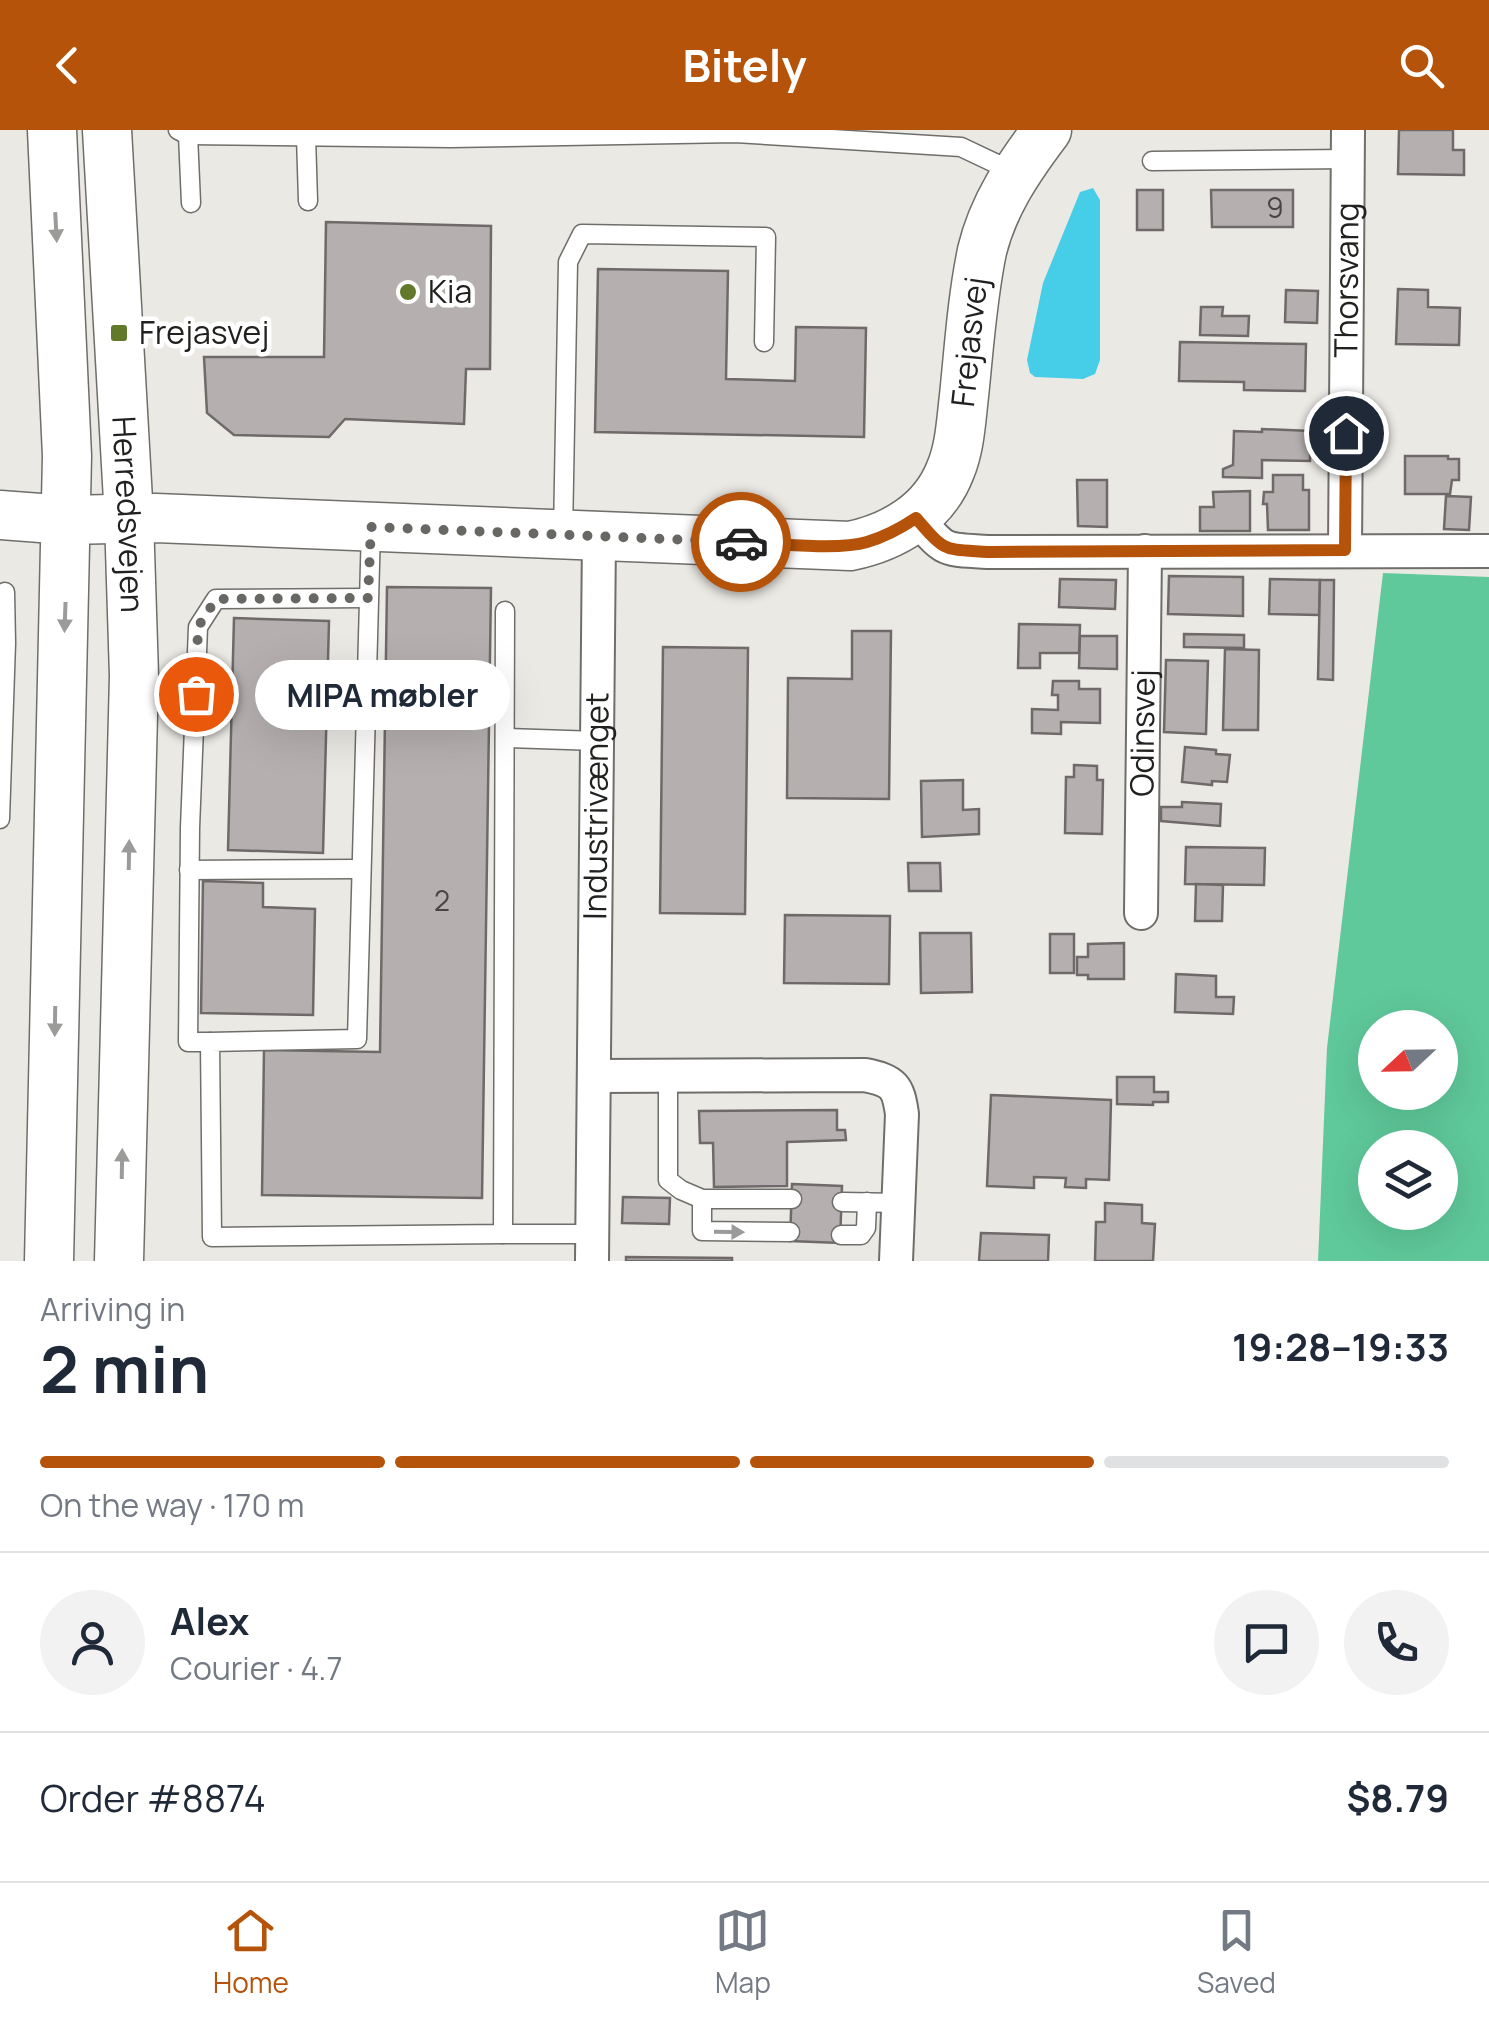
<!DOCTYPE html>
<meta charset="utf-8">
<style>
:root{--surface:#fff;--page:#f2f2f3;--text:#1f2937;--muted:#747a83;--line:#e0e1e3;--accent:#b45309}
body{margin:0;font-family:Manrope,sans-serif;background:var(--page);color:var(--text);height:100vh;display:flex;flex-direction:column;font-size:38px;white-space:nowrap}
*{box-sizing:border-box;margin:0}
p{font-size:32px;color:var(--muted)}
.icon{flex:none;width:55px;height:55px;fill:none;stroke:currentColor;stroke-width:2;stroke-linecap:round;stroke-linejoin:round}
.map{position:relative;height:1131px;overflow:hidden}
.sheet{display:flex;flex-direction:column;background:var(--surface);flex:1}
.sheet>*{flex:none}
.needle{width:65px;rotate:248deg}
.fabs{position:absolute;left:1358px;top:880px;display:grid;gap:20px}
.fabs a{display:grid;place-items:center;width:100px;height:100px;border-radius:50%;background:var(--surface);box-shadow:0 10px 40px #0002;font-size:50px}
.pin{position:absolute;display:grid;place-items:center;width:85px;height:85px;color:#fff;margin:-42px;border:5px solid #fff;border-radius:50%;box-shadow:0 2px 10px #0007}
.courier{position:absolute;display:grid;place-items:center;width:100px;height:100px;margin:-50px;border:8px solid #b45309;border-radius:50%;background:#fff;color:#222;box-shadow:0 2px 12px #0007}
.bubble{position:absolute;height:70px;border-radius:35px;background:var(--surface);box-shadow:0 10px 40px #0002;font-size:32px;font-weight:700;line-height:70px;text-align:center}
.head em{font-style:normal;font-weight:700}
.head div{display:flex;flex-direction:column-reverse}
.head{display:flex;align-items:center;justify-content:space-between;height:170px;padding:0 40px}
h1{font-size:65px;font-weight:700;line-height:75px}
.bar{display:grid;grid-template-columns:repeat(4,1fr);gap:15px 10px;align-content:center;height:120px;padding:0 40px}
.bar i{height:12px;border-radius:8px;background:var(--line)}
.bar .active{background:var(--accent)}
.bar p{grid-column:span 4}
.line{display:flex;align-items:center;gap:25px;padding:0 40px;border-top:2px solid var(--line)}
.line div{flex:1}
.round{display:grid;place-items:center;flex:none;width:105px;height:105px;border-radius:52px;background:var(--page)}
header{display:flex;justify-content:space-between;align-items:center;height:130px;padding:0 40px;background:var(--accent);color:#fff;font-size:45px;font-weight:700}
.dock{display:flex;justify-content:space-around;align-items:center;height:140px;border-top:2px solid var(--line);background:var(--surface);font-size:28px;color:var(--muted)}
.dock a{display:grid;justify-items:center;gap:5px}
.dock .active{color:var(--accent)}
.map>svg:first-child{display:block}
</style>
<header><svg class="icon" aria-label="back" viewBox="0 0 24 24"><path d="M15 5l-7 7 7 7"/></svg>Bitely<svg class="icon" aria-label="search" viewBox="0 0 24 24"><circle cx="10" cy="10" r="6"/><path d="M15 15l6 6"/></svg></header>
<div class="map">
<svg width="1489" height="1131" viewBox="0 0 1489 1131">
<rect width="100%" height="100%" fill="#ebe9e4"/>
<path fill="#5fc99b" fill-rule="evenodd" d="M1383 443 1489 447V1131H1318L1327 918ZM1375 898H1440V962H1375ZM1375 1018H1440V1082H1375Z"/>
<polygon fill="#46cee8" points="1093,58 1100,70 1100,230 1095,244 1083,249 1035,247 1030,243 1027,230 1043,153 1080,62"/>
<g fill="#b5b0af" stroke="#6f6a69" stroke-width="2.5">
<polygon points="1399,0 1453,0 1453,20 1464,20 1464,45 1398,44"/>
<rect x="1137" y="60" width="26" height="40"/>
<polygon points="1211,60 1293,60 1293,97 1212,97"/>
<polygon points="326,92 491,96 490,239 466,239 464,294 345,289 329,307 234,305 207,283 204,227 324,227"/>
<polygon points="598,139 728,141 726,249 795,251 796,197 866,198 864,307 595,302"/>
<polygon points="1398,159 1428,160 1428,177 1460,178 1459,215 1396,214"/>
<polygon points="1286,160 1318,161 1317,193 1285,192"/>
<polygon points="1201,177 1223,177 1222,186 1249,186 1248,206 1200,205"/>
<polygon points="1180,212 1306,214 1305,261 1244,260 1244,252 1179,251"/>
<polygon points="1262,299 1311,301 1310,331 1262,330 1262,348 1223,347 1223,339 1233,335 1234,301 1262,302"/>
<polygon points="1405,326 1448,326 1448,329 1459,329 1459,350 1452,350 1450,364 1405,364"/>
<polygon points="1273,345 1303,345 1303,360 1309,360 1309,400 1268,400 1267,374 1263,374 1264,362 1273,362"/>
<polygon points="1077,350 1107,350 1107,397 1078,396"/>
<polygon points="1250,361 1250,401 1200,401 1200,377 1214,377 1213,362"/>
<polygon points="1446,366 1471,367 1469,400 1444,399"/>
<polygon points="1169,446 1243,447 1243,486 1168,484"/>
<polygon points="1060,449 1116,450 1115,479 1059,477"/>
<polygon points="1270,449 1320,450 1319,485 1269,484"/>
<polygon points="1320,450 1334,450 1333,550 1318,549"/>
<polygon points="387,457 491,458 482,1068 262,1065 264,920 380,922"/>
<polygon points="234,488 329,491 323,723 228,720"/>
<polygon points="1019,494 1080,495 1079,523 1040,523 1040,538 1018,538"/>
<polygon points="852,501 891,501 889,669 787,668 788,548 852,549"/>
<polygon points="1184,504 1244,505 1244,518 1184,517"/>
<polygon points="1080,506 1117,506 1117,539 1079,538"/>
<polygon points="663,517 748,518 745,784 660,783"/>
<polygon points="1225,519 1259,520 1258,600 1223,600"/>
<polygon points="1166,530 1208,531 1206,604 1164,602"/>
<polygon points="1053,551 1079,551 1079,559 1100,559 1100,593 1061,592 1061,604 1032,603 1032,579 1058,580 1058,565 1052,565"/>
<polygon points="1185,617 1216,620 1216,624 1230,625 1227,652 1212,651 1212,655 1182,652"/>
<polygon points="1074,635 1097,636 1097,650 1103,650 1102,704 1065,703 1066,647 1074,647"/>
<polygon points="963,650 963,680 979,679 979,704 922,707 921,651"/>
<polygon points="1182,672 1221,674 1220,696 1161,691 1161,677 1182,677"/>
<polygon points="1186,717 1265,718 1264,755 1185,754"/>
<polygon points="908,733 940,733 941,761 909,761"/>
<polygon points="203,751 263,753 263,777 315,779 313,885 201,883"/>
<polygon points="1196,754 1223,755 1222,791 1195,791"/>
<polygon points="785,785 890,786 889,854 784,853"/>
<polygon points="920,803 971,803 972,862 921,863"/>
<rect x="1050" y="804" width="24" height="39"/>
<polygon points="1124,813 1124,849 1088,849 1088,845 1077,845 1077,827 1088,827 1088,814"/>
<polygon points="1176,844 1216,846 1216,867 1234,867 1233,884 1175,882"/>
<polygon points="1117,947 1154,947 1154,962 1168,962 1168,972 1153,972 1153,975 1117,974"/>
<polygon points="991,965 1111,970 1109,1050 1086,1049 1086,1058 1065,1057 1066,1048 1034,1047 1034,1058 987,1056"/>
<polygon points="837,980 837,1000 845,1000 846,1010 787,1012 787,1056 714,1057 713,1013 700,1013 699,981"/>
<polygon points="792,1054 842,1056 840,1113 790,1111"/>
<polygon points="623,1067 670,1068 669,1094 622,1093"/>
<polygon points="1105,1073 1142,1075 1142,1093 1155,1094 1153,1131 1095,1131 1096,1092 1105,1092"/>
<polygon points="981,1103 1049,1105 1048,1131 979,1131"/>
<polygon points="626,1127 732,1128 732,1131 626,1131"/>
</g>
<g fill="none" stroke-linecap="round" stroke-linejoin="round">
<defs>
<g id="lane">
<polyline points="178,0 188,5 451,8 735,3 961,17 1016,43"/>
<polyline points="188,5 191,73"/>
<polyline points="306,6 308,71"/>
<polyline points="1152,31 1348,29"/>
<polyline points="371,398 357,909 210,912 212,1107 503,1104 505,481"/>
<polyline points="563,404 568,132 582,104 766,107 764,212"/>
<polyline points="505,608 597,611"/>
<polyline points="0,689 6,513 5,462"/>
<polyline points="189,740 361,739"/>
<polyline points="210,912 188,912 190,698 198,497 216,469 368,468"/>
<polyline points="668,947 668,1050 681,1060 702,1069 792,1069"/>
<polyline points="702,1069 702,1101 790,1102"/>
<polyline points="842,1072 899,1073"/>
<polyline points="503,1104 592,1104"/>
<polyline points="841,1105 861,1105 866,1098 867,1072"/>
</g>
<g id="street">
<path d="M916 387C946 423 943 419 988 422L1489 421"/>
<path id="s1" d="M1345 420 1348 0"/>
<path id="s2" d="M1141 783 1145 421"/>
<path d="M594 946 865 945C894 951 898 956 902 984L896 1131"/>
<path id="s3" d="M592 1131 599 406"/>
</g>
<g id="secondary">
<path id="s4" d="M107 0 129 388 134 546 119 1131"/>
<path id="s5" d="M0 385 67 390 156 388 850 416C893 407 933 384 950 341 960 318 961 291 964 266 969 218 972 169 982 121 993 75 1019 37 1047 0"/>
<polyline points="49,1131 67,326 52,0"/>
</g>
</defs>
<use href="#lane" stroke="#6f6e6a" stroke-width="21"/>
<use href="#street" stroke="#6f6e6a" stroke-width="36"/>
<use href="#secondary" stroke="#6f6e6a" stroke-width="51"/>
<use href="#lane" stroke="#fff" stroke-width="18"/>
<use href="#street" stroke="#fff" stroke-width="32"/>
<use href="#secondary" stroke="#fff" stroke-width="48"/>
</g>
<defs><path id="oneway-solid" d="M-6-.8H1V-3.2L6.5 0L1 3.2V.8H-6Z" transform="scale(2.5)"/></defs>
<g fill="#9b9b9a">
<use href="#oneway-solid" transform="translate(56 97) rotate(87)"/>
<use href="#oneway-solid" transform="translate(65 487) rotate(92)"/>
<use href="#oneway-solid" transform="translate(129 725) rotate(-89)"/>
<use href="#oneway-solid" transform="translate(55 891) rotate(91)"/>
<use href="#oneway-solid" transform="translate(122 1034) rotate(-89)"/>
<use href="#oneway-solid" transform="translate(729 1102) rotate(1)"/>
</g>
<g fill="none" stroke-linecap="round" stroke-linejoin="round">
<polyline stroke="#686764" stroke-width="10" stroke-dasharray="0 18" points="196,564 198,497 216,469 368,468 371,397 741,412"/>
<path stroke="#b45309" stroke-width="12" d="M741 412C774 413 837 421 867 412 884 407 901 398 916 388 946 423 943 419 988 422L1345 420 1346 303"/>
</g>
<g fill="#62782a" stroke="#fff" stroke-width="4">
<circle cx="408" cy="162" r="10"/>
<rect x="109" y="193" width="20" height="20" rx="5"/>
</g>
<g text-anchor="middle" stroke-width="9" stroke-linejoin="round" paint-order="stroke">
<g font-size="28" fill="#464543">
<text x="1275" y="88">9</text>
<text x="442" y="781">2</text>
</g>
<g font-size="32" fill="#21211f" stroke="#fff">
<text dy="11" stroke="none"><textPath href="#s1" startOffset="270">Thorsvang</textPath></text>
<text dy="11" stroke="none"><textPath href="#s5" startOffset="1112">Frejasvej</textPath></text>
<text dy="11" stroke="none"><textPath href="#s4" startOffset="385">Herredsvejen</textPath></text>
<text dy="11" stroke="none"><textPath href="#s2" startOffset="180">Odinsvej</textPath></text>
<text dy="11" stroke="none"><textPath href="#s3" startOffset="455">Industrivænget</textPath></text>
</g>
<g font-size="32" fill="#21211f" stroke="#fff" text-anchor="start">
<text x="428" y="173">Kia</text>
<text x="139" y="214">Frejasvej</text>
</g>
</g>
</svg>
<div class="fabs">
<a><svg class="needle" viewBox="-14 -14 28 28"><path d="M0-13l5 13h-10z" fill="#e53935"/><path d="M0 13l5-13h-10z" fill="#747a83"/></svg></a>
<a><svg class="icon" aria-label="layers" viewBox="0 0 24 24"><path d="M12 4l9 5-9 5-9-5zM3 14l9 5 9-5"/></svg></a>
</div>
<div class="pin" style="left:196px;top:564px;background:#ea580c"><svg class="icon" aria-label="bag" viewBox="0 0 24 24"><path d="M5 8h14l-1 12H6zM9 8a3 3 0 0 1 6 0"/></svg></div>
<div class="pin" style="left:1346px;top:303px;background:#1f2937"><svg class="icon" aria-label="home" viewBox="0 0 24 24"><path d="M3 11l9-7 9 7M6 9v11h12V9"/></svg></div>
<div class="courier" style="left:741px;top:412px"><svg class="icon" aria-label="car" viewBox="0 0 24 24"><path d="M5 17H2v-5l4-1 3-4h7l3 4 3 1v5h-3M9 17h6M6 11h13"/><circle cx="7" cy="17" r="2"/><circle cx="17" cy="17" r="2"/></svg></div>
<div class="bubble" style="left:255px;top:530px;width:255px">MIPA møbler</div>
</div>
<section class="sheet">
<div class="head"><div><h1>2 min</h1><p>Arriving in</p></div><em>19:28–19:33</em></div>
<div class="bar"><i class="active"></i><i class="active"></i><i class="active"></i><i></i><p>On the way · 170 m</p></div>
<div class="line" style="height:180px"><a class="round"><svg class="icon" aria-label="person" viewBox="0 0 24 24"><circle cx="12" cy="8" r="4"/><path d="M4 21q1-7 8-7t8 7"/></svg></a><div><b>Alex</b><p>Courier · 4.7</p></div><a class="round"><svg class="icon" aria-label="chat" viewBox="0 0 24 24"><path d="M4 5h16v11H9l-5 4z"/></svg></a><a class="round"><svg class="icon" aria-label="phone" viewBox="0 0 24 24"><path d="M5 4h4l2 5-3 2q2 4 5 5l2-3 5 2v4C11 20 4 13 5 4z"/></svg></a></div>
<div class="line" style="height:130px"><div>Order #8874</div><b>$8.79</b></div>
</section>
<nav class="dock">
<a class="active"><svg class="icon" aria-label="home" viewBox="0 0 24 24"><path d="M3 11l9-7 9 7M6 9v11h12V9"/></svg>Home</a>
<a><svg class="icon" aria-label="map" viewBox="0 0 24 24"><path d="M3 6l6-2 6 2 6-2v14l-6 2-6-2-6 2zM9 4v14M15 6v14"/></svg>Map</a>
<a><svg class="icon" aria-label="saved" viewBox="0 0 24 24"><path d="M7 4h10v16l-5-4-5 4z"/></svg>Saved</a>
</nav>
